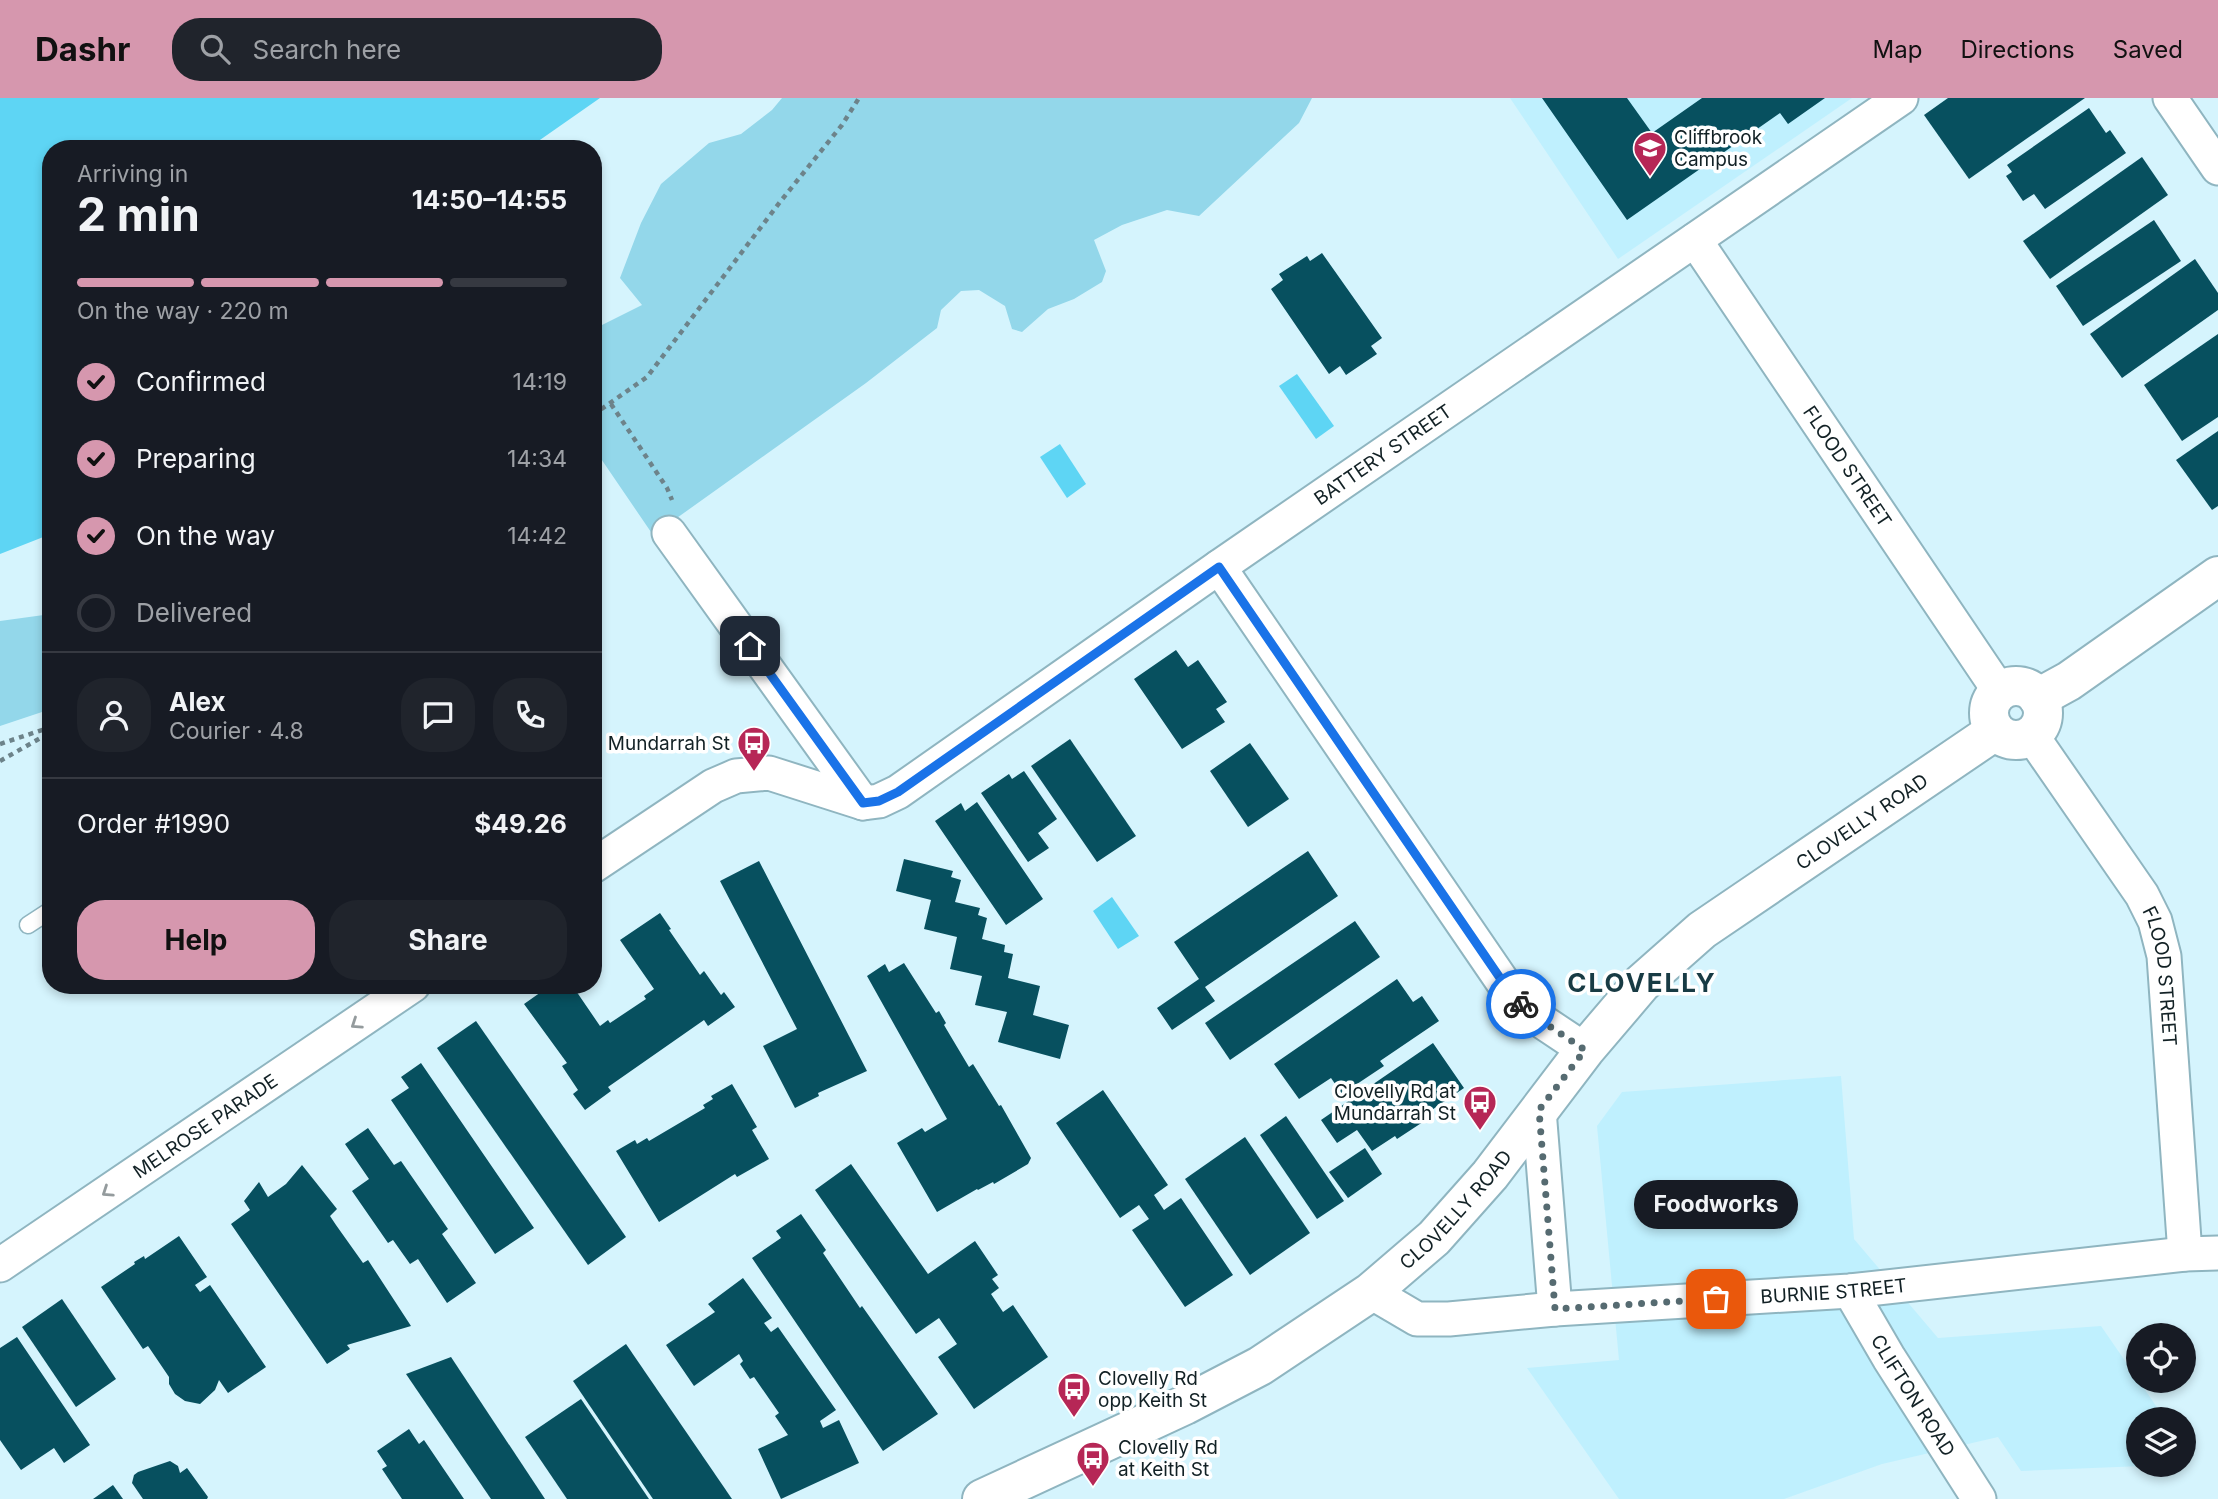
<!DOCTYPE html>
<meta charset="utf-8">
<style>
:root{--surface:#171b24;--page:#20242c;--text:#f1f3f6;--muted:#9ea1a6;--line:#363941;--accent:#d697ae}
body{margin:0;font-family:Inter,sans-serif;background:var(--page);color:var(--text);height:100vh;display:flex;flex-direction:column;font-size:26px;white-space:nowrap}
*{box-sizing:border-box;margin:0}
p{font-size:23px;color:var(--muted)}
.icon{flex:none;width:38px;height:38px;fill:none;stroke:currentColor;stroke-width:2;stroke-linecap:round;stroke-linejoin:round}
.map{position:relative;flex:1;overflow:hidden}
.sheet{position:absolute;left:42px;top:42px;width:560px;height:854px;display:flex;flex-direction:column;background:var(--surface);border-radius:28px;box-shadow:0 4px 10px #0003}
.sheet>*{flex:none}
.fabs{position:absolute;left:2126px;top:1225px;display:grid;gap:14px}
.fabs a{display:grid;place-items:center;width:70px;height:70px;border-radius:50%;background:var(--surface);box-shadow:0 4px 10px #0003;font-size:35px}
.pin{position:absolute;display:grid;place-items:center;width:60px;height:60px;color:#fff;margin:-30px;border-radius:14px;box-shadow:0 4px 10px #0006}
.courier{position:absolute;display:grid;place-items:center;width:70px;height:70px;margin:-35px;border:5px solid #1a73e8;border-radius:50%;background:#fff;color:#222;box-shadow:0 2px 9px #0007}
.bubble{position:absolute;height:49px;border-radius:24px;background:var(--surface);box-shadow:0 4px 10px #0003;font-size:23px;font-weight:700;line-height:49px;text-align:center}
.headline em{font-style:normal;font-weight:700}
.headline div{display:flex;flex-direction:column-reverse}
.headline{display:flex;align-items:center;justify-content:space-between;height:119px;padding:0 35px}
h1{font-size:46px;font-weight:700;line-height:52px}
.bar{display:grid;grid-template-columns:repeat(4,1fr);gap:10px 7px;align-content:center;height:84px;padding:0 35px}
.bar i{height:9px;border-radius:5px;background:var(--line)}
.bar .active{background:var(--accent)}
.bar p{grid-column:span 4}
.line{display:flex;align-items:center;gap:18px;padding:0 35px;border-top:2px solid var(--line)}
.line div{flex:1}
.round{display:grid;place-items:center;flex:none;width:74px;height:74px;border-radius:28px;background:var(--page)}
ol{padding:0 35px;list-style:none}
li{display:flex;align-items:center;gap:21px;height:77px}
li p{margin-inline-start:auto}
li .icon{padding:7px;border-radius:50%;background:var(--accent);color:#111;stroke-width:4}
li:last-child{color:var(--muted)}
li i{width:38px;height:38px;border:4px solid var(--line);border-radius:50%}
.button{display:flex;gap:14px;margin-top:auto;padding:14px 35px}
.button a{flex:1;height:80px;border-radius:28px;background:var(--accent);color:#111;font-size:28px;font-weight:700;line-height:80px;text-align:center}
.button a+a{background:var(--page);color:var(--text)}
header{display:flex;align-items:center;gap:42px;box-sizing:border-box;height:98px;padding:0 35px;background:var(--accent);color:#111}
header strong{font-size:33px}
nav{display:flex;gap:38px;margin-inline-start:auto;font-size:24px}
.search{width:490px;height:63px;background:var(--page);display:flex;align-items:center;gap:18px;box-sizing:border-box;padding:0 24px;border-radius:28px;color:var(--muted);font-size:26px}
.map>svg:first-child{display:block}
</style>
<header>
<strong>Dashr</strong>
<div class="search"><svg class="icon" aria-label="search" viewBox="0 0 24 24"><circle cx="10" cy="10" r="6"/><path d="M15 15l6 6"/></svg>Search here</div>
<nav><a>Map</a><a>Directions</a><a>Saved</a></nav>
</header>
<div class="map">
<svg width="2218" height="1401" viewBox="0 0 2218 1401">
<rect width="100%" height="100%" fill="#d5f4fd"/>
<g fill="#bff0fe">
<polygon points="1510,0 1852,0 1618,161"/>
<polygon points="1841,978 1854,1141 1938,1240 2101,1228 2165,1321 2138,1321 2138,1367 2166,1367 2021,1373 1998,1339 1882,1366 1784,1401 1619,1401 1527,1270 1619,1262 1597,1028 1622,994"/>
</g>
<g fill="#93d7ea">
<polygon points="782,0 1312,0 1299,25 1199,118 1167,112 1122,127 1094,142 1106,173 1102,184 1074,201 1048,211 1022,234 1012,231 1005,208 979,192 961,193 941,212 937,230 866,285 653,437 593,349 593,234 598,229 642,207 620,180 641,125 661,86 709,45 741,36 772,12"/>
<polygon points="51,516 51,611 0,628 0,523"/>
</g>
<g fill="#5ed5f4">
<polygon points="0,0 600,0 527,51 51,51 51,436 0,456"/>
<polygon points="1297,276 1334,328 1316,341 1279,288"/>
<polygon points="1060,346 1086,386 1067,400 1040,359"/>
<polygon points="1112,799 1139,838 1118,851 1093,813"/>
</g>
<g fill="#07505f">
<polygon points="1542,0 1627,0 1652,35 1702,0 1825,0 1788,26 1780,15 1627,122"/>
<polygon points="1948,0 2085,0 1969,81 1924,17"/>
<polygon points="2089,10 2106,35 2110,32 2126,55 2045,111 2034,96 2023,103 2006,78 2012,74 2007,67"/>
<polygon points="2142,59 2168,97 2050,181 2023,143"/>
<polygon points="2154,122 2181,163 2083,228 2056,188"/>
<polygon points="1322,155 1382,240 1371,248 1377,256 1346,277 1340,268 1329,276 1271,191 1283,182 1279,176 1307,158 1310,163"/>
<polygon points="2195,161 2218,195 2218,212 2122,280 2090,236"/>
<polygon points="2218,236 2218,319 2182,343 2144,287"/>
<polygon points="2218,333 2218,408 2212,412 2176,362"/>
<polygon points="1176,552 1188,569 1198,562 1227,604 1216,611 1225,624 1182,651 1134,581"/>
<polygon points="1070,641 1136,738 1097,764 1031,668"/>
<polygon points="1250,645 1289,701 1248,729 1210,673"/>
<polygon points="1024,673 1057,721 1038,735 1049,750 1028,764 981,695 1009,676 1012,681"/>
<polygon points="977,704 1043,801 1006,827 935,723 961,705 965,713"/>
<polygon points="1308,753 1338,798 1205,889 1215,903 1172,932 1157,910 1199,881 1174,844"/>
<polygon points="904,761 953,773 951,779 961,782 955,804 980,810 978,817 987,820 982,841 1005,847 1004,854 1013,856 1008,880 1040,888 1033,917 1069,927 1060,961 998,944 1007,914 975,907 982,878 950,871 957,839 924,831 931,802 896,793"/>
<polygon points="759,763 867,973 818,995 819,998 795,1010 763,948 797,931 720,783"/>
<polygon points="660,815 671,831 669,832 700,877 704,873 721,897 724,894 735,909 708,928 704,922 608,989 611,993 585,1012 573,996 578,992 562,968 567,965 524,906 551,887 572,887 600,928 608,922 610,925 646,901 644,898 654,891 620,842"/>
<polygon points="1355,823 1380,859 1230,962 1205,925"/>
<polygon points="904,865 936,915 939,913 946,925 944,927 969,969 973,966 999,1008 1001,1007 1031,1060 1028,1066 994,1086 993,1084 978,1092 977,1091 937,1114 897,1045 922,1030 925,1034 947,1021 867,878 885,866 889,874"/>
<polygon points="1397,881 1413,904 1422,898 1439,923 1380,963 1384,968 1342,996 1331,980 1299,1001 1274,966"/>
<polygon points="476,923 626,1139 588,1167 437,950"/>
<polygon points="1433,945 1464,990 1426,1016 1429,1020 1397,1041 1395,1038 1372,1053 1357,1032 1337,1045 1321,1022"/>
<polygon points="421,965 534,1130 495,1156 391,1002 409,990 401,979"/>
<polygon points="732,986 757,1029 752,1032 769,1061 737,1079 735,1076 659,1124 616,1053 635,1042 637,1046 647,1040 649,1043 705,1010 703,1007 713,1001 711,998"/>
<polygon points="1103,992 1168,1087 1154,1097 1164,1112 1181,1100 1233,1177 1185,1209 1132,1132 1149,1121 1139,1107 1120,1120 1056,1025"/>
<polygon points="1286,1018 1344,1103 1317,1121 1260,1037"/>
<polygon points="368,1030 394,1067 401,1063 448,1131 442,1136 476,1185 447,1205 418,1161 410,1166 393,1142 388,1145 352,1093 369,1081 345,1046"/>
<polygon points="1245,1039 1310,1135 1250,1177 1185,1081"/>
<polygon points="1365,1050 1382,1076 1348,1100 1329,1074"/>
<polygon points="851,1066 928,1176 975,1143 998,1177 992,1181 999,1190 991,1196 1003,1214 1013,1207 1048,1259 974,1311 938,1259 957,1246 939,1220 916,1236 815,1092"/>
<polygon points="302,1067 337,1111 330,1118 336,1127 363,1165 368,1162 411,1228 347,1247 350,1251 327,1266 231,1126 250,1112 244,1103 259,1084 268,1099 286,1086"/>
<polygon points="801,1116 826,1152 823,1155 860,1210 862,1208 938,1316 883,1353 752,1160 781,1140 776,1133"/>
<polygon points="179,1138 207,1179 195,1187 200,1194 210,1187 266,1269 228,1295 219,1282 215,1292 200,1306 185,1303 175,1296 169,1286 169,1279 148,1248 143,1251 101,1189 135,1166 134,1164 144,1158 145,1161"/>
<polygon points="743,1180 772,1220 764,1225 771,1234 778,1229 836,1312 820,1323 823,1330 839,1322 859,1365 781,1401 758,1351 788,1337 775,1318 779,1315 754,1279 750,1281 740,1266 743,1263 739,1256 694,1288 666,1247 715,1214 708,1206"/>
<polygon points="62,1201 116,1281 76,1309 22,1229"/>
<polygon points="17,1239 90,1347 64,1365 54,1350 21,1372 0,1342 0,1250"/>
<polygon points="626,1246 732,1401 653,1401 573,1283"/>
<polygon points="451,1259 545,1401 491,1401 406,1276"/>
<polygon points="581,1301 649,1401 567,1401 525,1339"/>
<polygon points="409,1331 419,1346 424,1342 464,1401 402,1401 382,1371 387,1368 377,1353"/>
<polygon points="170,1363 178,1368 180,1375 187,1370 208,1399 207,1401 143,1401 132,1385 134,1377 138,1374"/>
<polygon points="113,1387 123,1401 93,1401"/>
</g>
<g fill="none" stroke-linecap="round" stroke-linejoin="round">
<defs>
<polyline id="lane" points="28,827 51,812"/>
<g id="street">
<polyline points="2170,0 2218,70"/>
<path id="s1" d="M1695 142 2000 594"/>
<polyline points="669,435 863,705"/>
<polyline points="1219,469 1511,896 1531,916 1585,952"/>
<path id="s2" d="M2032 638 2142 797 2155 823 2164 858 2185 1156"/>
<path id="s3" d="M593 768 713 688 736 678 769 675 863 705 879 703 898 694 1219 469 1901 0"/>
<polyline points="1539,1012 1555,1211"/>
<path id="s4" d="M0 1167 413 887"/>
<path id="s5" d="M1850 1193 1889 1260 1979 1401"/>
<path id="s6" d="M1371 1194 1417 1221H1449L1555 1211 1850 1193 2185 1156 2218 1155"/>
</g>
<g id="secondary">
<circle cx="2016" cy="615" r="27"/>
<polyline points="2038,600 2069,583 2218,478"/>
<path id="s7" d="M982 1401 1185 1307 1260 1268 1371 1194 1434 1140 1490 1077 1585 952 1642 885 1702 832 1995 633"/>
</g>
</defs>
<use href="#lane" stroke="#8fb5c0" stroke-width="19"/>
<use href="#street" stroke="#8fb5c0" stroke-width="37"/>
<use href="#secondary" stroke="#8fb5c0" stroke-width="42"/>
<g stroke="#6d838a" stroke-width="4.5" stroke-dasharray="5 5" stroke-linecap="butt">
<polyline points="611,306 667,390 672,402"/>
<polyline points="593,317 647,279 780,104 842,27 859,0"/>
<polyline points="0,646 51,629"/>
<polyline points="0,663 51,634"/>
</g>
<use href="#lane" stroke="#fff" stroke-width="16"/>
<use href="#street" stroke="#fff" stroke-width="33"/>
<use href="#secondary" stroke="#fff" stroke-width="38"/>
</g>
<defs><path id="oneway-chevron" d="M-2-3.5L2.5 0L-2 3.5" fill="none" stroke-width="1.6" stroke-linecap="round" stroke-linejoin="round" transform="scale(1.75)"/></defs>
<g stroke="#949b9d">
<use href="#oneway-chevron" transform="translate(356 926) rotate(146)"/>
<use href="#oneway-chevron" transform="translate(107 1094) rotate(146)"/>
</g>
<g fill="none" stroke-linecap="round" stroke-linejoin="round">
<polyline stroke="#566b71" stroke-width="7" stroke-dasharray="0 12.6" points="1521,906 1531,916 1585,952 1539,1012 1555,1211 1716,1201"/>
<polyline stroke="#1a73e8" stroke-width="9" points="750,548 863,705 879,703 898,694 1219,469 1511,896 1521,906"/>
</g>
<defs>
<symbol id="university-pin" viewBox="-11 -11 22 30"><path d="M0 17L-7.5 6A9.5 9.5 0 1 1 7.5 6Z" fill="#b62756" stroke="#fff"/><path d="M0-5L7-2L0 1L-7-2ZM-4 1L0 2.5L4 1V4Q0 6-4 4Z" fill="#fff"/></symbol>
<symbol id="bus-pin" viewBox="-11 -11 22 30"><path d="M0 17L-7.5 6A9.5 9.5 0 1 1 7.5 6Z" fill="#b62756" stroke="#fff"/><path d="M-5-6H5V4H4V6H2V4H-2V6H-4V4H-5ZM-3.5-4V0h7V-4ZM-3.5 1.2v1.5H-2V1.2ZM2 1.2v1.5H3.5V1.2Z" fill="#fff"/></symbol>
</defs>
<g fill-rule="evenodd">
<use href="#university-pin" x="1631" y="31" width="38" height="52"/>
<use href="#bus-pin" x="735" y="626" width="38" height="52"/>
<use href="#bus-pin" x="1461" y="985" width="38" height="52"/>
<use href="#bus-pin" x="1055" y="1272" width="38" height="52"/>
<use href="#bus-pin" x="1074" y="1341" width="38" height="52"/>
</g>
<g text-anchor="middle" stroke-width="7" stroke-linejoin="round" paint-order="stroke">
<g font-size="19" fill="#122125" stroke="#fff" text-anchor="start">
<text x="1674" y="46">Cliffbrook<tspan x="1674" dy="22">Campus</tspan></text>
<text x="730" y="652" text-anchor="end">Mundarrah St</text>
<text x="1456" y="1000" text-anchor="end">Clovelly Rd at<tspan x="1456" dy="22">Mundarrah St</tspan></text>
<text x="1098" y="1287">Clovelly Rd<tspan x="1098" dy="22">opp Keith St</tspan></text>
<text x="1118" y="1356">Clovelly Rd<tspan x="1118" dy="22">at Keith St</tspan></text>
</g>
<g font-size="19" fill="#122125" stroke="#fff">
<text dy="7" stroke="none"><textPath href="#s3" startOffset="929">BATTERY STREET</textPath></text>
<text dy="7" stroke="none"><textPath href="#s1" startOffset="273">FLOOD STREET</textPath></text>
<text dy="7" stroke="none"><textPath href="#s7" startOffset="1127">CLOVELLY ROAD</textPath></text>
<text dy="7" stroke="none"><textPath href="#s2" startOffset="278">FLOOD STREET</textPath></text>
<text dy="7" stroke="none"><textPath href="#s4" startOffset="248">MELROSE PARADE</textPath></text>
<text dy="7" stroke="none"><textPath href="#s7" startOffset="560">CLOVELLY ROAD</textPath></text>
<text dy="7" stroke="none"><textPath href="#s6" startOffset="471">BURNIE STREET</textPath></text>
<text dy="7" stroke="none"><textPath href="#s5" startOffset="122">CLIFTON ROAD</textPath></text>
</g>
<g font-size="26" font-weight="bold" letter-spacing="2" fill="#183b44" stroke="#fff">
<text x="1642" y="894">CLOVELLY</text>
</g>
</g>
</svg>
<div class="fabs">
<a><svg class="icon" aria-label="locate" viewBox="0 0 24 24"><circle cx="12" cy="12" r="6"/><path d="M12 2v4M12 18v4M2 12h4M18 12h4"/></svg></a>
<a><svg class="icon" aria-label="layers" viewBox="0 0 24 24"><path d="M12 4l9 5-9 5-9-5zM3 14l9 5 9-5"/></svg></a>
</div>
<div class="pin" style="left:1716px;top:1201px;background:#ea580c"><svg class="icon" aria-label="bag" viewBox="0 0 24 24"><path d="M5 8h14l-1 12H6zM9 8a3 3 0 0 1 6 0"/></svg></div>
<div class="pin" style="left:750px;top:548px;background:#1f2937"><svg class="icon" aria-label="home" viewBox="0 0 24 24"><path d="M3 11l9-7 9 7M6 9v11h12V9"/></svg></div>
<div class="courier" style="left:1521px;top:906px"><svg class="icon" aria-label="bike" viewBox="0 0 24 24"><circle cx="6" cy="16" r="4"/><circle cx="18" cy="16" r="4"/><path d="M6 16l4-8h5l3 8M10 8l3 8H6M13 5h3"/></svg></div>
<div class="bubble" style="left:1634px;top:1082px;width:164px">Foodworks</div>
<section class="sheet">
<div class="headline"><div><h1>2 min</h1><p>Arriving in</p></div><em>14:50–14:55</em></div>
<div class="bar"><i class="active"></i><i class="active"></i><i class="active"></i><i></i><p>On the way · 220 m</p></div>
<ol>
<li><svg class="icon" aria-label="check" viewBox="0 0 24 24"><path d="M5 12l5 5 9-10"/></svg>Confirmed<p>14:19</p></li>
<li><svg class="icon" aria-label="check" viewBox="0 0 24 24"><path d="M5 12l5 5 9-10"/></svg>Preparing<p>14:34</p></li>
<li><svg class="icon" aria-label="check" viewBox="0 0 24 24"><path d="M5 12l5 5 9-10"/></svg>On the way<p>14:42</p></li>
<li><i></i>Delivered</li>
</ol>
<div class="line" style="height:126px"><a class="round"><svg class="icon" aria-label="person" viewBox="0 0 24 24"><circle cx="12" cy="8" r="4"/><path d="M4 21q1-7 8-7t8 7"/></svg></a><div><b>Alex</b><p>Courier · 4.8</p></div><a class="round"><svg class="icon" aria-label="chat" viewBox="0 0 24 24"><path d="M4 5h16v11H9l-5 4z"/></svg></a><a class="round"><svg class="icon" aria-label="phone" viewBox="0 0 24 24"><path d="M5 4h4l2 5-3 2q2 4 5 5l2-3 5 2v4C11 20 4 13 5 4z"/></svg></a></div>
<div class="line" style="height:91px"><div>Order #1990</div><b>$49.26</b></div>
<div class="button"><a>Help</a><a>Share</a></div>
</section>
</div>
